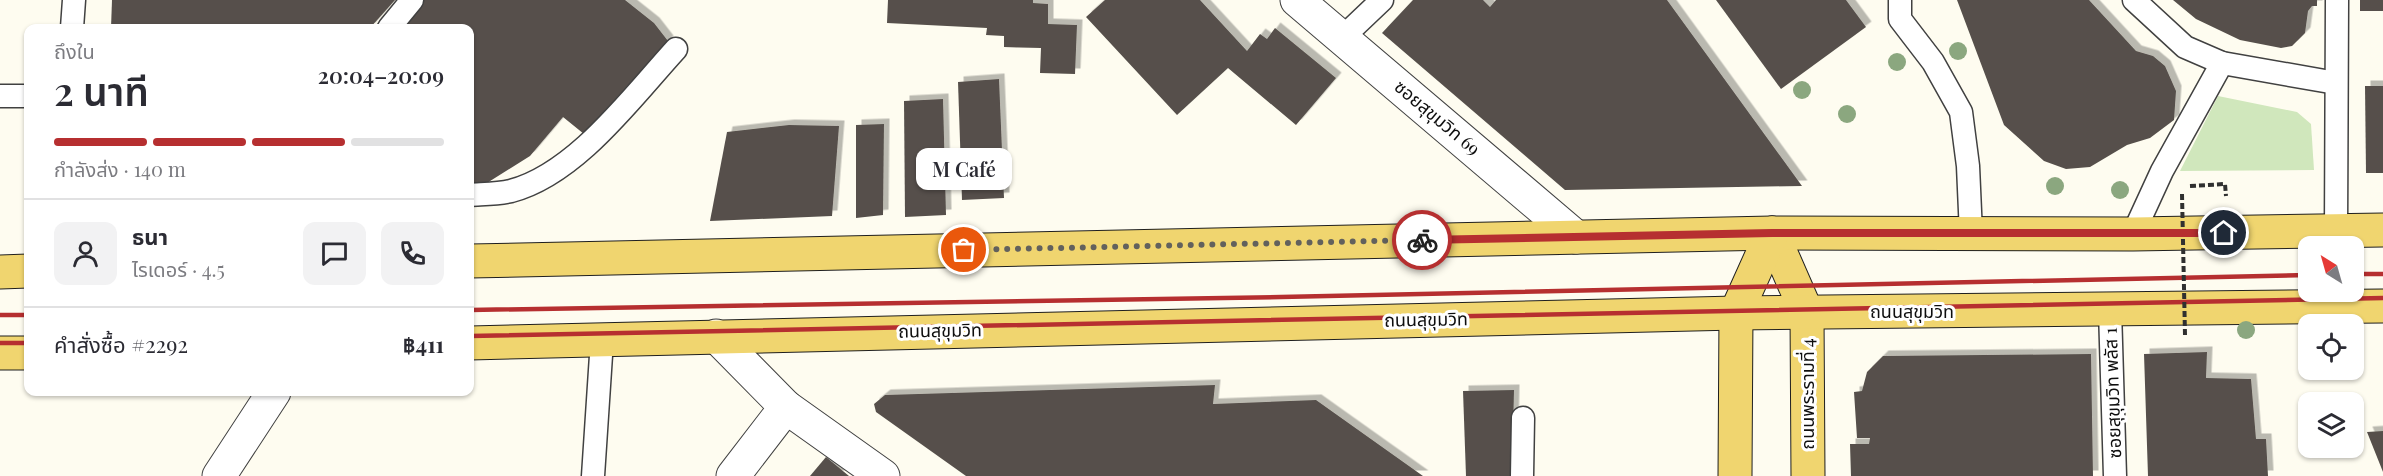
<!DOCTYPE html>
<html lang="th">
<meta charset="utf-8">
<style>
:root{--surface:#fff;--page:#f2f2f3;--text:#2b2b33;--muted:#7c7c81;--line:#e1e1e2;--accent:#b62f30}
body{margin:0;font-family:"Playfair Display","Noto Sans Thai",serif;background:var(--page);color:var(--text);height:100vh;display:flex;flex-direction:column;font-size:22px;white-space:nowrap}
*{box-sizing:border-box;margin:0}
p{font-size:20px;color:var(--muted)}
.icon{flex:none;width:33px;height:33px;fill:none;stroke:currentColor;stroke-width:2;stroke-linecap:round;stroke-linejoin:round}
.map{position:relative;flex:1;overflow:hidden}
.panel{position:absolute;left:24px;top:24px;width:450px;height:372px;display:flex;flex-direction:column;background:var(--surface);border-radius:12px;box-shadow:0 2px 4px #0004}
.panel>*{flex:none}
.needle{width:39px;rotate:323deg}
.buttons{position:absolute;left:2298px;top:236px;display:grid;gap:12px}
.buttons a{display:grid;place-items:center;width:66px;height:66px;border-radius:12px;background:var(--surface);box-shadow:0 2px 4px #0004;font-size:30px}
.pin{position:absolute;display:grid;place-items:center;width:51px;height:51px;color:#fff;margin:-26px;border:3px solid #fff;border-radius:50%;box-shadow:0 2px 6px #0007}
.courier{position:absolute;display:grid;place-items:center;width:60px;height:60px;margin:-30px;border:4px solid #b62f30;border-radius:50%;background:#fff;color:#222;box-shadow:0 2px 8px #0007}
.bubble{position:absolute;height:42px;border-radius:12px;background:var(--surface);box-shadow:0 2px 4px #0004;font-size:20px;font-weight:600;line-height:42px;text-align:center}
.head em{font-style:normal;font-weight:600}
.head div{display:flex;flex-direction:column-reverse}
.head{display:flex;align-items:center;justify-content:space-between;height:102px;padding:0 30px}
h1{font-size:39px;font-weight:600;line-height:45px}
.bar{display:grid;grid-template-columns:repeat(4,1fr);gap:9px 6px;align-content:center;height:72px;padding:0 30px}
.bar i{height:8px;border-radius:4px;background:var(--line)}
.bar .on{background:var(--accent)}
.bar p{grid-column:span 4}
.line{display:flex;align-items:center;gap:15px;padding:0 30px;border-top:2px solid var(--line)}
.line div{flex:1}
.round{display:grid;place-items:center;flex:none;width:63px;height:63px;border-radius:12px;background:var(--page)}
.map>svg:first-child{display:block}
</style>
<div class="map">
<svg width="2383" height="476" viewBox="0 0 2383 476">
<defs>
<filter id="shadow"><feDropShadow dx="5.5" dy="-5.5" stdDeviation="0" flood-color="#0004"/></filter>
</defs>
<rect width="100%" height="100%" fill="#fefcf0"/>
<polygon fill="#d0e7bc" points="2218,96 2297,112 2311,124 2314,170 2180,171"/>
<g fill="#56504b" filter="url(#shadow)">
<polygon points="112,0 395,0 370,28 111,28"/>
<polygon points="419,0 625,0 654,23 668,41 584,134 563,117 530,156 479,188 470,189 470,28 397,28"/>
<polygon points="888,0 1033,0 1033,3 1048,4 1048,24 1077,25 1075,74 1040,73 1041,48 1004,47 1004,36 986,35 987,28 887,23"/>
<polygon points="1105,0 1200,0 1247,51 1260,34 1267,39 1275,28 1336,78 1296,125 1228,68 1177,115 1086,17"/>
<polygon points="1413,0 1483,0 1490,7 1496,0 1667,0 1802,186 1565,190 1382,33"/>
<polygon points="1716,0 1846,0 1866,27 1781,89"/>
<polygon points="1957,0 2089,0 2136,51 2153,56 2165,66 2176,91 2174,120 2150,138 2127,145 2090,167 2066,169 2044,161 2004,125"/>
<polygon points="2173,0 2317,0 2317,6 2312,6 2308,11 2305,33 2292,46 2281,48 2240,40 2196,19"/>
<rect x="2360" y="0" width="23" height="11"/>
<polygon points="999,79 1004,198 962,200 958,82"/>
<polygon points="2365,86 2383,86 2383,173 2366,173"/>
<polygon points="943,99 946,215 905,217 904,101"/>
<polygon points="884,124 883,215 856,218 856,125"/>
<polygon points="789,125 839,126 832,216 710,221 727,132"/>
<polygon points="2207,352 2206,378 2251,379 2256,439 2266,439 2268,476 2148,476 2144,354"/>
<polygon points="2091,354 2093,476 1851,476 1850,444 1869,444 1870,438 1857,438 1854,392 1862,391 1867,372 1883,356"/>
<polygon points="1215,385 1213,404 1316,400 1423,476 966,476 876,412 874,404 885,395"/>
<polygon points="1514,390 1512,476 1466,476 1463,391"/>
<polygon points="2383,431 2383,472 2367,432"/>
<polygon points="826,457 849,476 810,476"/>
</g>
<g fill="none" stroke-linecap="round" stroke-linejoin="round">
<defs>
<g id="service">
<polyline points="1900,0 1900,19 1933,62 1961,112 1968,166 1971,234"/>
<polyline points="2134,0 2185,47 2222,63 2336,83"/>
<polyline points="72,28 74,0"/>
<polyline points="389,28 412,0"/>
<polyline points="1342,38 1382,0"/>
<polyline points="0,96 28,96"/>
<path d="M470 195C483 194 498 194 511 191 576 174 632 97 676 49"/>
<polyline points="2336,231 2337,0"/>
<polyline points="2133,234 2162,171 2222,63"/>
<polyline points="2110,310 2115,476"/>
<polyline points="593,476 602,340"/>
<polyline points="1522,476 1523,418"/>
</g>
<g id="minor">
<polyline points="1297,0 1576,237"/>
<polyline points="716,336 786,407 883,476"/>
<polyline points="219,476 274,392"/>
<polyline points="733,476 786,407"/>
</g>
<g id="primary">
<polyline points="1772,233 1807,313 1808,476"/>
<polyline points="470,261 1772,233 2133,234 2383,230"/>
<polyline points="0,272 28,271"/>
<polyline points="470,343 1736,313 2383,306"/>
<polyline points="0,353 28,353"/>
<polyline points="1735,476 1736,313 1772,233"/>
</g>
</defs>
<use href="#service" stroke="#414141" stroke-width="25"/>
<use href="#minor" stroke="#414141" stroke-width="35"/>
<use href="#primary" stroke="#1f1f1f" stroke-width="35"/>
<polyline stroke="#303030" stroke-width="4" stroke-dasharray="6 3" stroke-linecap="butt" points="2190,186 2225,184 2226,196"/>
<use href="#service" stroke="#fff" stroke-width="22"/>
<use href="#minor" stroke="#fff" stroke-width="33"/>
<use href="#primary" stroke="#f0d56f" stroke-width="33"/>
<g stroke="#b62f30" stroke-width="4.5">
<polyline points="2354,274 2383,274"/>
<polyline points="470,310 1281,297 2308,275"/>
<polyline points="0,315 28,315"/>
<polyline points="470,336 2383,298"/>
<polyline points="0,343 28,343"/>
</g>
<polyline stroke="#303030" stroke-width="4" stroke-dasharray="6 3" stroke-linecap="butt" points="2182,194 2185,335"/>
</g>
<g fill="#8ba77f">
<circle cx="1958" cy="51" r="9"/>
<circle cx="1897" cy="62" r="9"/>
<circle cx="1802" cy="90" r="9"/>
<circle cx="1847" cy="114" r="9"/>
<circle cx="2055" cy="186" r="9"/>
<circle cx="2120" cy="190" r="9"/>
<circle cx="2246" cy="330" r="9"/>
</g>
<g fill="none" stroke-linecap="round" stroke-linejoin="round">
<polyline stroke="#62615d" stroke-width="6" stroke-dasharray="0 10.8" points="964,250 1422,240"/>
<polyline stroke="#b62f30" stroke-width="8" points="1422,240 1772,233 2224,233"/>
</g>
<g text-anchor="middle" stroke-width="6" stroke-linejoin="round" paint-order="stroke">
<g font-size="18" fill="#0e0e0e" stroke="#fff">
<text transform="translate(1437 118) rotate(40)" y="6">ซอยสุขุมวิท 69</text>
<text x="1912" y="318">ถนนสุขุมวิท</text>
<text transform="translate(1426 320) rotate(-1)" y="6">ถนนสุขุมวิท</text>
<text transform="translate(940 331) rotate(-1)" y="6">ถนนสุขุมวิท</text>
<text transform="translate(2113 393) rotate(-92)" y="6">ซอยสุขุมวิท พลัส 1</text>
<text transform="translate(1808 394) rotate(-90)" y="6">ถนนพระรามที่ 4</text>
</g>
</g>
</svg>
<div class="buttons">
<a><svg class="needle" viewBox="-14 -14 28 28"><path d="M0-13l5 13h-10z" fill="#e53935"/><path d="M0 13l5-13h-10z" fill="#7c7c81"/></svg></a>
<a><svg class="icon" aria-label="locate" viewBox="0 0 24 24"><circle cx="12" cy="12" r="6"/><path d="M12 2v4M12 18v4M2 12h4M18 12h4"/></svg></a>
<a><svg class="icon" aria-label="layers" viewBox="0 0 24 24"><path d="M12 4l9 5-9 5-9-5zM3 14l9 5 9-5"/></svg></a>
</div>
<div class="pin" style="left:964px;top:250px;background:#ea580c"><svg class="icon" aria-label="bag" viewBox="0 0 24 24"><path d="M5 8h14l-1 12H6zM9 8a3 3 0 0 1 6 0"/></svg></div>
<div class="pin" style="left:2224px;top:233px;background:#1f2937"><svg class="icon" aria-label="home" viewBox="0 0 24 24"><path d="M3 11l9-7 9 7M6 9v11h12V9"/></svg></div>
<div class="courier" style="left:1422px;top:240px"><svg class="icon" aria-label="bike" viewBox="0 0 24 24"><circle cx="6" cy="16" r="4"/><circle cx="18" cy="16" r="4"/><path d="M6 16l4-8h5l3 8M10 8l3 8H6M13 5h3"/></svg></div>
<div class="bubble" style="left:916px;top:148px;width:96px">M Café</div>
<section class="panel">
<div class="head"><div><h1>2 นาที</h1><p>ถึงใน</p></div><em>20:04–20:09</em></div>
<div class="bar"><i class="on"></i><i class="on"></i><i class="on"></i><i></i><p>กำลังส่ง · 140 m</p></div>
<div class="line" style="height:108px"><a class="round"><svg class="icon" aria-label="person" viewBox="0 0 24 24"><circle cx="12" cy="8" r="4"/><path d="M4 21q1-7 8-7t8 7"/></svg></a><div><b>ธนา</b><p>ไรเดอร์ · 4.5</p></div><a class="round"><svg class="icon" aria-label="chat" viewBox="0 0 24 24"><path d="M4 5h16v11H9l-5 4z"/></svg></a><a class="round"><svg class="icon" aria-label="phone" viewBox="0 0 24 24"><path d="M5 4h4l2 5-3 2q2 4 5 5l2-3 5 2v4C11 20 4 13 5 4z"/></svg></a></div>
<div class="line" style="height:78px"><div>คำสั่งซื้อ #2292</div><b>฿411</b></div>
</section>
</div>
